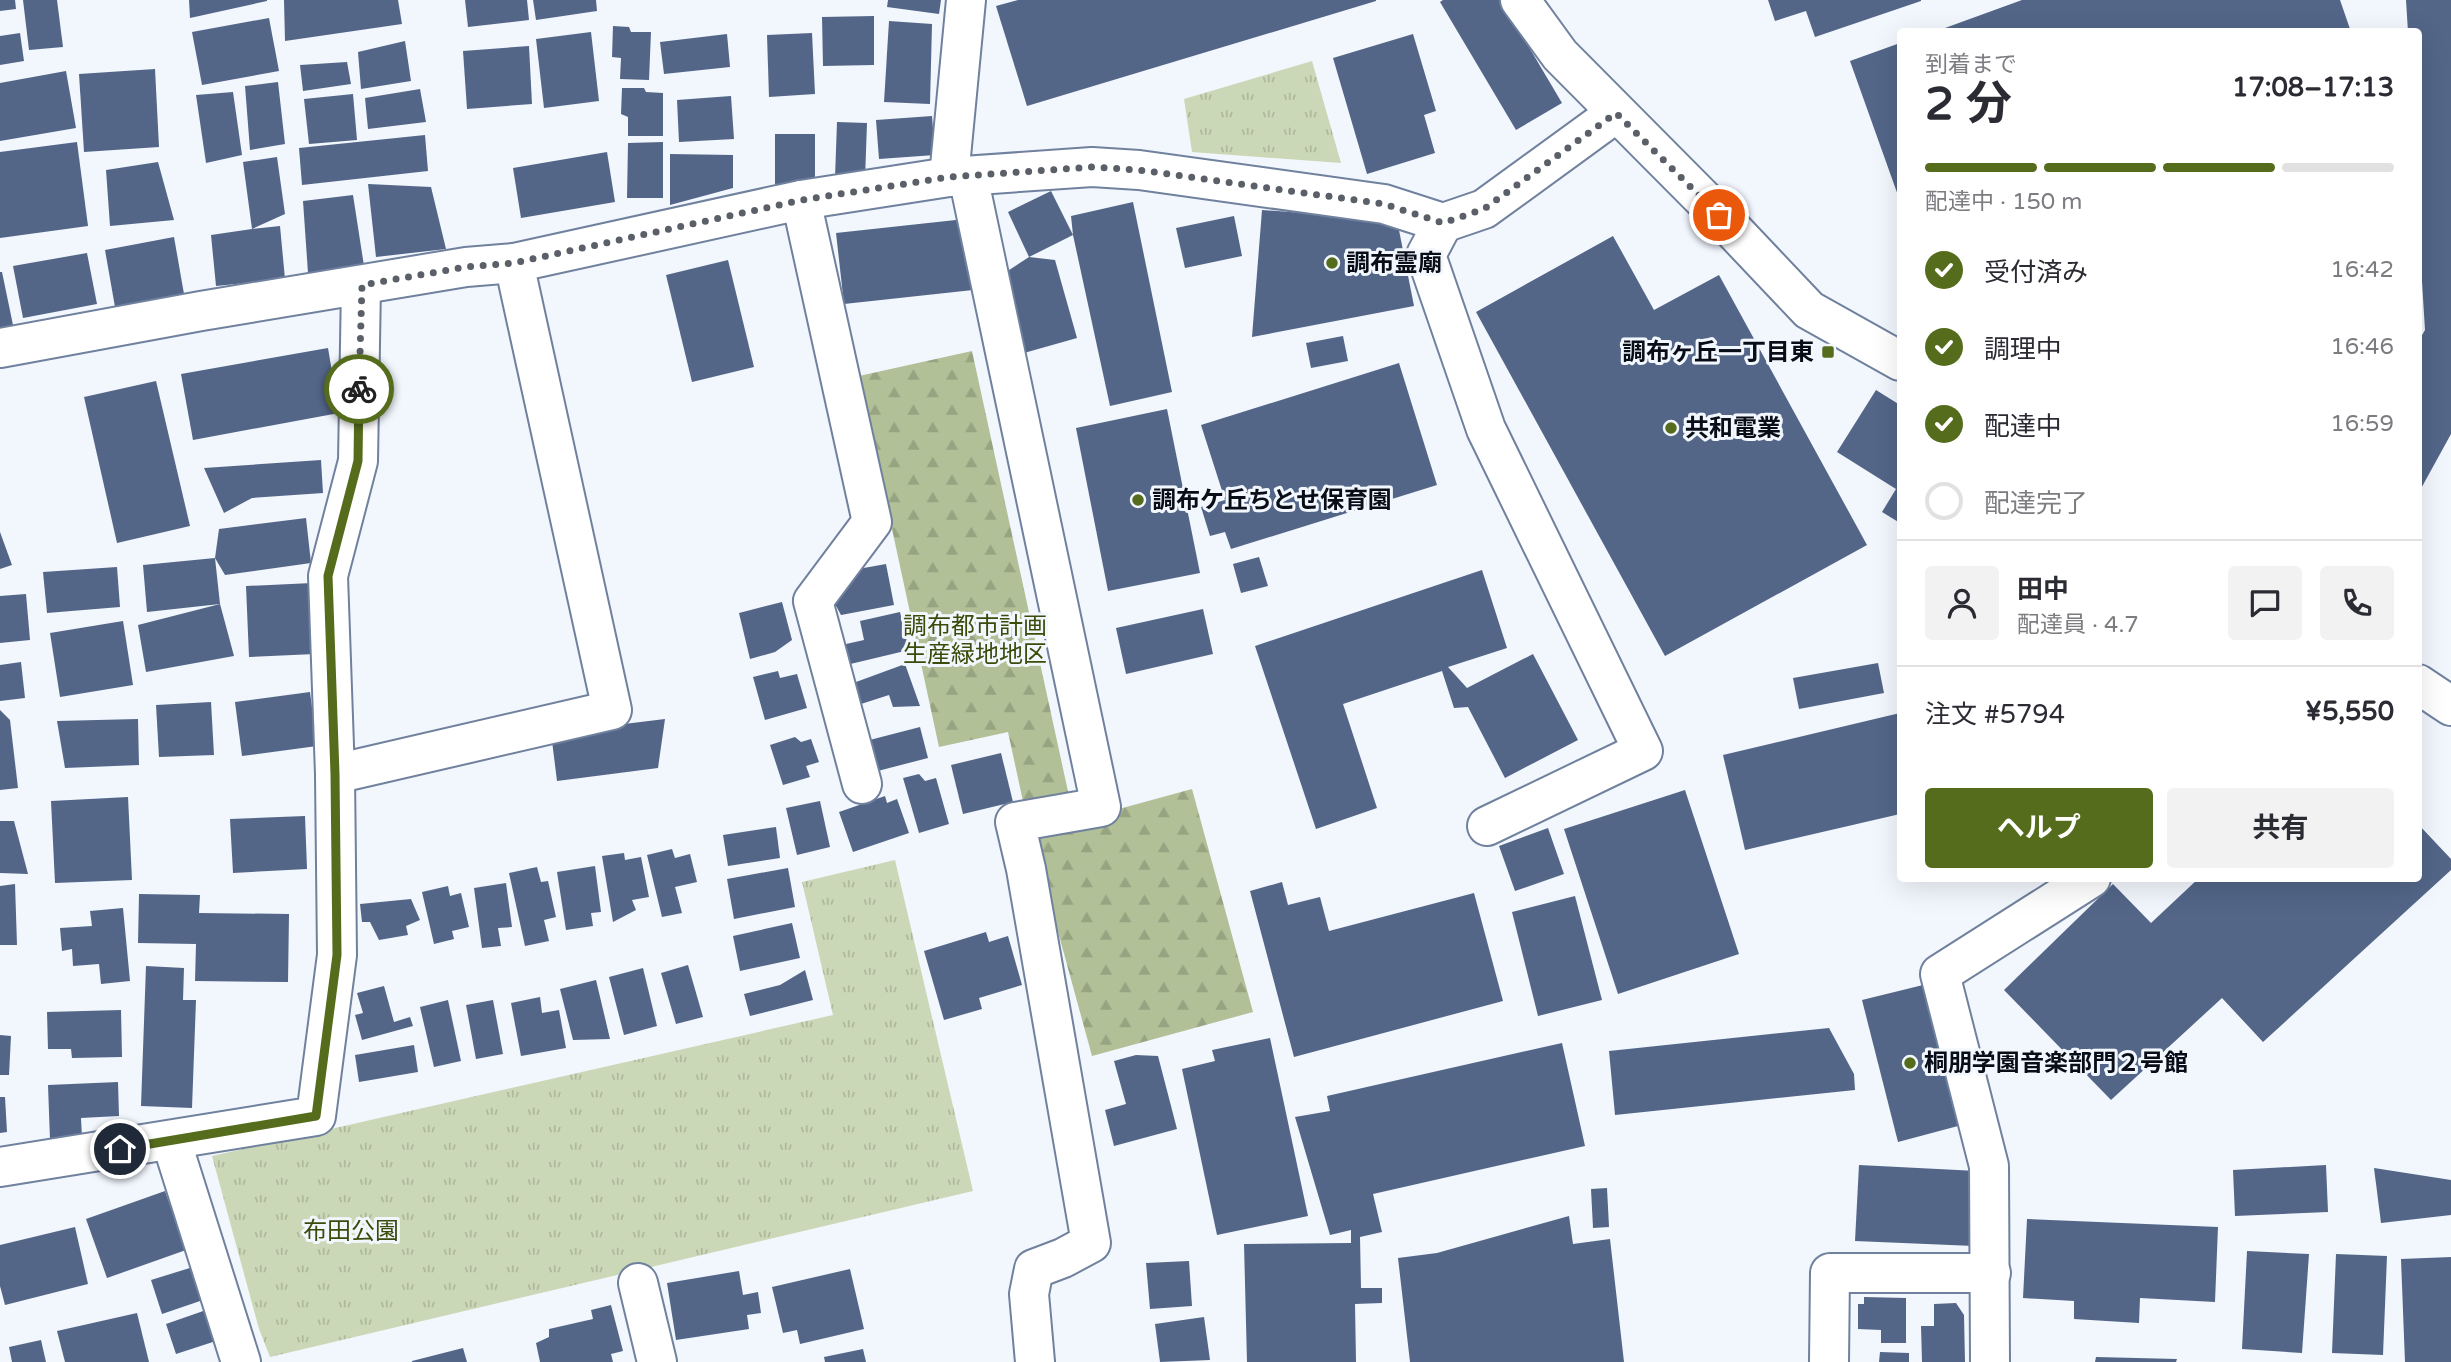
<!DOCTYPE html>
<html lang="ja">
<meta charset="utf-8">
<style>
:root{--surface:#fff;--page:#f2f2f3;--text:#2b2b33;--muted:#7c7c81;--line:#e1e1e2;--accent:#556c1c}
body{margin:0;font-family:"Varela Round","Noto Sans JP",sans-serif;background:var(--page);color:var(--text);height:100vh;display:flex;flex-direction:column;font-size:26px;white-space:nowrap}
*{box-sizing:border-box;margin:0}
p{font-size:23px;color:var(--muted)}
.icon{flex:none;width:38px;height:38px;fill:none;stroke:currentColor;stroke-width:2;stroke-linecap:round;stroke-linejoin:round}
.map{position:relative;flex:1;overflow:hidden}
.panel{position:absolute;left:1897px;top:28px;width:525px;height:854px;display:flex;flex-direction:column;background:var(--surface);border-radius:7px;box-shadow:0 7px 28px #0002}
.panel>*{flex:none}
.pin{position:absolute;display:grid;place-items:center;width:60px;height:60px;color:#fff;margin:-30px;border:4px solid #fff;border-radius:50%;box-shadow:0 2px 7px #0007}
.courier{position:absolute;display:grid;place-items:center;width:70px;height:70px;margin:-35px;border:5px solid #556c1c;border-radius:50%;background:#fff;color:#222;box-shadow:0 2px 9px #0007}
.summary em{font-style:normal;font-weight:700}
.summary div{display:flex;flex-direction:column-reverse}
.summary{display:flex;align-items:center;justify-content:space-between;height:119px;padding:0 28px}
h1{font-size:46px;font-weight:700;line-height:52px}
.bar{display:grid;grid-template-columns:repeat(4,1fr);gap:10px 7px;align-content:center;height:84px;padding:0 28px}
.bar i{height:9px;border-radius:5px;background:var(--line)}
.bar .active{background:var(--accent)}
.bar p{grid-column:span 4}
.line{display:flex;align-items:center;gap:18px;padding:0 28px;border-top:2px solid var(--line)}
.line div{flex:1}
.round{display:grid;place-items:center;flex:none;width:74px;height:74px;border-radius:7px;background:var(--page)}
ol{padding:0 28px;list-style:none}
li{display:flex;align-items:center;gap:21px;height:77px}
li p{margin-inline-start:auto}
li .icon{padding:7px;border-radius:50%;background:var(--accent);color:#fff;stroke-width:4}
li:last-child{color:var(--muted)}
li i{width:38px;height:38px;border:4px solid var(--line);border-radius:50%}
.cta{display:flex;gap:14px;margin-top:auto;padding:14px 28px}
.cta a{flex:1;height:80px;border-radius:7px;background:var(--accent);color:#fff;font-size:28px;font-weight:700;line-height:80px;text-align:center}
.cta a+a{background:var(--page);color:var(--text)}
.map>svg:first-child{display:block}
</style>
<div class="map">
<svg width="2451" height="1362" viewBox="0 0 2451 1362">
<defs>
<pattern id="forest-firs" width="22" height="20" patternUnits="userSpaceOnUse" patternTransform="scale(1.75)"><rect width="22" height="20" fill="#b1c097"/><path d="M5 1l3.5 6h-7zM16 11l3.5 6h-7z" fill="#97a481"/></pattern>
<pattern id="park-tufts" width="24" height="20" patternUnits="userSpaceOnUse" patternTransform="scale(1.75)"><rect width="24" height="20" fill="#cbd8b7"/><path d="M3 7l-1-3M5 7V3M7 7l1-3M15 17l-1-3M17 17v-4M19 17l1-3" fill="none" stroke="#adb89d"/></pattern>
</defs>
<rect width="100%" height="100%" fill="#f2f6fd"/>
<g fill="url(#forest-firs)">
<polygon points="972,351 1069,796 1024,806 1008,732 939,747 859,376"/>
<polygon points="1192,789 1253,1012 1092,1056 1031,833"/>
</g>
<g fill="url(#park-tufts)">
<polygon points="1312,61 1341,163 1192,152 1184,99"/>
<polygon points="895,860 973,1191 270,1357 259,1329 212,1156 833,1015 802,882"/>
</g>
<g fill="#536688">
<polygon points="0,0 15,0 16,9 0,11"/>
<polygon points="23,0 57,0 63,47 29,50"/>
<polygon points="189,0 267,0 267,1 190,18"/>
<polygon points="284,0 398,0 402,24 285,41"/>
<polygon points="465,0 527,0 529,20 468,27"/>
<polygon points="533,0 596,0 597,11 536,20"/>
<polygon points="888,0 941,0 939,14 887,7"/>
<polygon points="1018,0 1376,0 1376,1 1027,106 996,6"/>
<polygon points="1443,0 1501,0 1562,103 1516,130 1440,2"/>
<polygon points="1768,0 1921,0 1921,1 1815,37 1806,11 1775,21"/>
<polygon points="2022,0 2340,0 2351,32 1934,32"/>
<polygon points="2406,0 2451,0 2451,434 2418,494 2418,342 2425,330 2418,217 2418,32 2408,32"/>
<polygon points="874,16 874,65 823,66 822,17"/>
<polygon points="269,18 279,71 202,85 192,32"/>
<polygon points="889,21 932,24 930,104 884,102"/>
<polygon points="613,26 629,27 631,32 651,32 649,80 620,79 621,58 612,57"/>
<polygon points="591,32 599,101 544,108 536,39"/>
<polygon points="20,33 24,61 0,65 0,36"/>
<polygon points="812,33 815,94 769,97 767,35"/>
<polygon points="727,34 730,67 664,74 660,42"/>
<polygon points="1413,34 1436,111 1424,115 1435,153 1367,174 1333,58"/>
<polygon points="405,41 411,81 361,89 358,52"/>
<polygon points="1900,43 1900,201 1850,61"/>
<polygon points="529,46 532,104 467,109 463,51"/>
<polygon points="347,62 351,84 303,91 300,65"/>
<polygon points="155,69 159,147 84,152 79,74"/>
<polygon points="66,71 76,128 0,141 0,83"/>
<polygon points="278,82 285,144 250,150 245,86"/>
<polygon points="622,88 644,88 646,92 663,93 663,136 628,136 628,117 621,114"/>
<polygon points="420,89 426,122 368,129 365,98"/>
<polygon points="233,92 242,155 206,163 196,95"/>
<polygon points="353,94 357,140 309,144 304,99"/>
<polygon points="731,96 734,139 679,142 677,100"/>
<polygon points="932,116 935,155 879,159 876,120"/>
<polygon points="837,122 867,123 865,179 835,178"/>
<rect x="775" y="134" width="40" height="50"/>
<polygon points="425,135 428,171 302,185 299,148"/>
<polygon points="77,142 88,226 0,238 0,152"/>
<polygon points="663,142 663,198 627,198 628,143"/>
<polygon points="607,152 615,202 521,218 513,168"/>
<polygon points="670,154 733,155 733,188 670,205"/>
<polygon points="277,157 285,214 252,229 280,226 285,279 216,286 211,235 252,229 243,162"/>
<polygon points="158,162 174,220 110,226 106,170"/>
<polygon points="368,184 431,187 446,249 376,257"/>
<polygon points="1051,191 1073,235 1071,216 1133,202 1172,392 1110,406 1073,235 1029,257 1055,260 1077,338 1024,353 1003,274 1029,257 1008,212"/>
<polygon points="353,195 364,266 308,273 303,201"/>
<polygon points="1262,210 1397,220 1414,306 1252,337"/>
<polygon points="1234,216 1242,256 1185,268 1176,228"/>
<polygon points="965,219 973,290 844,304 836,233"/>
<polygon points="1613,236 1654,310 1719,275 1867,545 1665,656 1476,312"/>
<polygon points="174,237 184,294 115,307 105,250"/>
<polygon points="87,253 97,304 23,318 13,266"/>
<polygon points="728,260 754,367 692,382 666,275"/>
<polygon points="0,272 2,272 13,325 0,328"/>
<polygon points="1343,336 1348,361 1311,368 1306,343"/>
<polygon points="328,348 339,413 193,440 181,374"/>
<polygon points="1399,363 1437,485 1231,549 1225,532 1210,536 1201,507 1225,500 1201,425"/>
<polygon points="156,381 190,526 117,543 84,397"/>
<polygon points="1876,390 1900,405 1900,523 1882,512 1896,489 1837,452"/>
<polygon points="1167,409 1200,573 1108,591 1076,428"/>
<polygon points="321,460 323,493 252,498 224,513 204,468"/>
<polygon points="306,518 311,563 225,575 215,558 219,529"/>
<polygon points="0,532 12,565 0,569"/>
<polygon points="1259,557 1268,586 1241,593 1233,564"/>
<polygon points="215,558 220,604 147,612 143,565"/>
<polygon points="886,564 894,605 841,615 835,604 858,569"/>
<polygon points="117,567 120,607 47,613 43,572"/>
<polygon points="1482,570 1507,648 1448,667 1467,688 1533,654 1578,740 1505,778 1468,707 1454,708 1442,671 1343,704 1377,808 1316,829 1255,646"/>
<polygon points="312,583 315,654 249,657 246,586"/>
<polygon points="26,594 30,640 0,643 0,596"/>
<polygon points="782,602 792,640 775,652 750,659 739,613"/>
<polygon points="220,604 234,656 146,672 138,625"/>
<polygon points="1203,609 1213,654 1126,674 1116,628"/>
<polygon points="900,612 909,650 842,666 837,646 864,640 860,621"/>
<polygon points="123,621 133,685 60,697 50,633"/>
<polygon points="21,662 25,698 0,701 0,665"/>
<polygon points="1878,663 1884,693 1799,709 1793,678"/>
<polygon points="905,664 920,706 893,707 889,695 861,704 848,691 856,682"/>
<polygon points="778,671 780,678 797,674 807,708 765,720 753,677"/>
<polygon points="310,692 317,746 242,756 235,702"/>
<polygon points="211,702 214,755 159,757 156,705"/>
<polygon points="0,710 10,720 18,788 0,790"/>
<polygon points="1900,713 1900,814 1745,850 1723,755"/>
<polygon points="138,719 139,765 65,768 57,721"/>
<polygon points="665,719 658,768 557,781 551,733"/>
<polygon points="920,727 928,758 870,773 862,742"/>
<polygon points="795,737 801,742 811,739 819,762 806,766 810,777 783,785 770,745"/>
<polygon points="1001,753 1013,802 963,814 951,765"/>
<polygon points="919,774 925,781 936,778 949,824 919,833 903,778"/>
<polygon points="1685,790 1739,954 1618,994 1564,829"/>
<polygon points="885,796 887,803 897,799 909,833 853,852 839,812"/>
<polygon points="128,797 132,880 55,883 51,801"/>
<polygon points="820,801 830,847 797,855 786,808"/>
<polygon points="305,816 307,869 233,873 230,819"/>
<polygon points="0,821 14,821 28,874 0,873"/>
<polygon points="2418,824 2451,859 2451,870 2263,1042 2222,998 2111,1100 2004,990 2113,884 2151,923 2199,878 2418,878"/>
<polygon points="776,827 780,858 728,866 723,835"/>
<polygon points="1548,828 1564,874 1515,891 1499,846"/>
<polygon points="672,849 675,858 690,854 697,882 675,887 682,913 662,917 647,855"/>
<polygon points="624,853 625,860 641,857 649,897 632,900 636,910 613,922 602,856"/>
<polygon points="595,866 601,912 591,913 593,926 566,930 557,872"/>
<polygon points="537,867 541,882 548,881 556,917 544,920 549,941 525,946 509,873"/>
<polygon points="788,868 795,907 734,919 727,879"/>
<polygon points="1282,882 1288,905 1320,897 1329,931 1474,893 1503,1001 1294,1057 1250,891"/>
<polygon points="506,883 512,927 498,928 501,946 482,948 474,888"/>
<polygon points="15,884 17,945 0,945 0,886"/>
<polygon points="448,886 450,896 461,893 469,927 452,931 454,939 434,944 422,892"/>
<polygon points="139,894 200,895 199,913 289,914 288,982 195,981 196,944 138,943"/>
<polygon points="1575,896 1602,1000 1538,1016 1512,912"/>
<polygon points="411,899 420,920 406,926 408,935 379,940 370,922 362,922 360,904"/>
<polygon points="123,908 130,981 101,984 99,964 73,966 72,949 62,951 60,928 92,926 90,911"/>
<polygon points="792,923 800,958 740,971 733,936"/>
<polygon points="986,932 989,942 1008,936 1022,985 979,998 982,1009 944,1020 924,951"/>
<polygon points="688,965 703,1017 676,1024 661,973"/>
<polygon points="146,966 184,968 183,1000 196,1000 192,1108 141,1106"/>
<polygon points="643,968 657,1026 624,1035 609,977"/>
<polygon points="805,970 813,1000 750,1016 744,994 780,985"/>
<polygon points="596,980 610,1039 573,1040 560,989"/>
<polygon points="1923,985 1958,1126 1898,1142 1862,1000"/>
<polygon points="384,986 394,1022 410,1017 413,1026 362,1040 355,1015 363,1013 357,993"/>
<polygon points="540,997 542,1013 559,1010 566,1048 521,1056 511,1003"/>
<polygon points="448,1000 461,1061 434,1067 420,1007"/>
<polygon points="493,1000 503,1054 476,1059 466,1005"/>
<polygon points="121,1010 122,1057 72,1058 71,1049 48,1049 47,1012"/>
<polygon points="1829,1028 1854,1074 1855,1090 1615,1115 1609,1051"/>
<polygon points="0,1035 11,1036 9,1075 0,1075"/>
<polygon points="1270,1038 1308,1216 1217,1235 1182,1069 1215,1061 1212,1050"/>
<polygon points="1562,1043 1585,1146 1373,1194 1382,1232 1360,1237 1361,1288 1382,1288 1382,1303 1355,1304 1356,1362 1247,1362 1244,1244 1351,1243 1351,1230 1330,1235 1295,1117 1330,1111 1327,1096"/>
<polygon points="414,1045 418,1072 359,1082 355,1055"/>
<polygon points="1136,1055 1158,1056 1177,1129 1114,1146 1105,1110 1126,1104 1114,1061"/>
<polygon points="118,1082 119,1116 81,1118 82,1138 50,1140 48,1085"/>
<polygon points="0,1097 5,1097 7,1132 0,1133"/>
<polygon points="1859,1165 1977,1171 1974,1246 1855,1241"/>
<polygon points="2326,1165 2328,1212 2235,1216 2233,1170"/>
<polygon points="2374,1168 2451,1180 2451,1215 2381,1223"/>
<polygon points="1607,1188 1609,1227 1593,1228 1591,1189"/>
<polygon points="165,1191 186,1250 107,1278 86,1219"/>
<polygon points="1569,1216 1573,1244 1610,1239 1624,1362 1410,1362 1398,1258 1437,1253"/>
<polygon points="2027,1219 2218,1227 2215,1302 2140,1298 2139,1323 2074,1319 2074,1301 2023,1298"/>
<polygon points="75,1227 88,1284 5,1305 0,1286 0,1245"/>
<polygon points="2247,1251 2309,1254 2302,1353 2242,1349"/>
<polygon points="2336,1254 2387,1256 2383,1355 2332,1353"/>
<polygon points="2451,1257 2451,1362 2405,1362 2401,1259"/>
<polygon points="1189,1261 1192,1306 1150,1309 1146,1263"/>
<polygon points="193,1267 203,1300 162,1314 151,1280"/>
<polygon points="850,1269 864,1329 800,1344 797,1330 783,1333 772,1287"/>
<polygon points="739,1271 743,1295 758,1292 761,1313 747,1315 749,1329 676,1340 667,1283"/>
<polygon points="1864,1297 1906,1298 1906,1343 1881,1343 1881,1330 1858,1329 1858,1304 1864,1304"/>
<polygon points="1956,1303 1964,1315 1965,1362 1922,1362 1921,1326 1934,1326 1934,1304"/>
<polygon points="611,1305 623,1351 611,1354 613,1362 540,1362 536,1343 549,1337 549,1329 593,1319 591,1310"/>
<polygon points="209,1309 219,1340 176,1354 166,1324"/>
<polygon points="137,1313 149,1362 65,1362 57,1331"/>
<polygon points="1204,1317 1210,1360 1160,1362 1155,1324"/>
<polygon points="41,1340 46,1362 12,1362 9,1347"/>
<polygon points="463,1348 467,1362 412,1362 412,1361"/>
<polygon points="863,1349 866,1362 825,1362 824,1357"/>
<polygon points="1880,1352 1909,1353 1909,1362 1879,1362"/>
<polygon points="2096,1357 2177,1359 2176,1362 2095,1362"/>
</g>
<g fill="none" stroke-linecap="round" stroke-linejoin="round">
<defs>
<g id="minor">
<polyline points="1520,0 1560,55 1719,215 1809,310 1900,361"/>
<polyline points="968,176 1101,807 1015,822 1026,869 1091,1243 1063,1258 1034,1269 1029,1294 1035,1362"/>
<polyline points="949,177 966,0"/>
<polyline points="801,200 872,522 813,601 862,784"/>
<polyline points="1443,223 1426,255 1486,429 1643,751 1487,826"/>
<polyline points="0,348 201,311 466,267 514,263 801,200 949,177 1092,167 1139,170 1384,204 1443,223 1484,209 1616,113"/>
<polyline points="2418,684 2451,706"/>
<polyline points="335,774 612,710 514,263"/>
<polyline points="171,1140 241,1362"/>
<polyline points="0,1167 316,1116 337,955 335,774 328,576 358,461 361,285"/>
<polyline points="638,1283 657,1362"/>
<polyline points="1829,1362 1830,1273 1991,1273"/>
<polyline points="1990,1362 1989,1166 1940,974 2091,878"/>
</g>
</defs>
<use href="#minor" stroke="#70819e" stroke-width="42"/>
<use href="#minor" stroke="#fff" stroke-width="38"/>
</g>
<g fill="none" stroke-linecap="round" stroke-linejoin="round">
<polyline stroke="#5a5f68" stroke-width="7" stroke-dasharray="0 12.6" points="359,389 362,285 466,267 514,263 802,200 949,177 1092,167 1139,170 1384,204 1443,223 1484,209 1616,113 1719,215"/>
<polyline stroke="#556c1c" stroke-width="9" points="120,1149 316,1116 337,955 335,774 328,576 358,461 359,389"/>
</g>
<g fill="#556c1c" stroke="#f2f6fd" stroke-width="2.5">
<circle cx="1332" cy="263" r="7"/>
<rect x="1821" y="345" width="14" height="14" rx="3.5"/>
<circle cx="1671" cy="428" r="7"/>
<circle cx="1138" cy="500" r="7"/>
<circle cx="1910" cy="1063" r="7"/>
</g>
<g text-anchor="middle" stroke-width="6" stroke-linejoin="round" paint-order="stroke">
<g font-size="24" font-weight="bold" fill="#080e18" stroke="#f2f6fd" text-anchor="start">
<text x="1346" y="271">調布霊廟</text>
<text x="1814" y="360" text-anchor="end">調布ヶ丘一丁目東</text>
<text x="1685" y="436">共和電業</text>
<text x="1152" y="508">調布ケ丘ちとせ保育園</text>
<text x="1924" y="1071">桐朋学園音楽部門２号館</text>
</g>
<g font-size="24" fill="#3a4b0a" stroke="#f2f6fd">
<text x="975" y="634">調布都市計画<tspan x="975" dy="28">生産緑地地区</tspan></text>
<text x="351" y="1239">布田公園</text>
</g>
</g>
</svg>
<div class="pin" style="left:1719px;top:215px;background:#ea580c"><svg class="icon" aria-label="bag" viewBox="0 0 24 24"><path d="M5 8h14l-1 12H6zM9 8a3 3 0 0 1 6 0"/></svg></div>
<div class="pin" style="left:120px;top:1149px;background:#1f2937"><svg class="icon" aria-label="home" viewBox="0 0 24 24"><path d="M3 11l9-7 9 7M6 9v11h12V9"/></svg></div>
<div class="courier" style="left:359px;top:389px"><svg class="icon" aria-label="bike" viewBox="0 0 24 24"><circle cx="6" cy="16" r="4"/><circle cx="18" cy="16" r="4"/><path d="M6 16l4-8h5l3 8M10 8l3 8H6M13 5h3"/></svg></div>
<section class="panel">
<div class="summary"><div><h1>2 分</h1><p>到着まで</p></div><em>17:08–17:13</em></div>
<div class="bar"><i class="active"></i><i class="active"></i><i class="active"></i><i></i><p>配達中 · 150 m</p></div>
<ol>
<li><svg class="icon" aria-label="check" viewBox="0 0 24 24"><path d="M5 12l5 5 9-10"/></svg>受付済み<p>16:42</p></li>
<li><svg class="icon" aria-label="check" viewBox="0 0 24 24"><path d="M5 12l5 5 9-10"/></svg>調理中<p>16:46</p></li>
<li><svg class="icon" aria-label="check" viewBox="0 0 24 24"><path d="M5 12l5 5 9-10"/></svg>配達中<p>16:59</p></li>
<li><i></i>配達完了</li>
</ol>
<div class="line" style="height:126px"><a class="round"><svg class="icon" aria-label="person" viewBox="0 0 24 24"><circle cx="12" cy="8" r="4"/><path d="M4 21q1-7 8-7t8 7"/></svg></a><div><b>田中</b><p>配達員 · 4.7</p></div><a class="round"><svg class="icon" aria-label="chat" viewBox="0 0 24 24"><path d="M4 5h16v11H9l-5 4z"/></svg></a><a class="round"><svg class="icon" aria-label="phone" viewBox="0 0 24 24"><path d="M5 4h4l2 5-3 2q2 4 5 5l2-3 5 2v4C11 20 4 13 5 4z"/></svg></a></div>
<div class="line" style="height:91px"><div>注文 #5794</div><b>¥5,550</b></div>
<div class="cta"><a>ヘルプ</a><a>共有</a></div>
</section>
</div>
